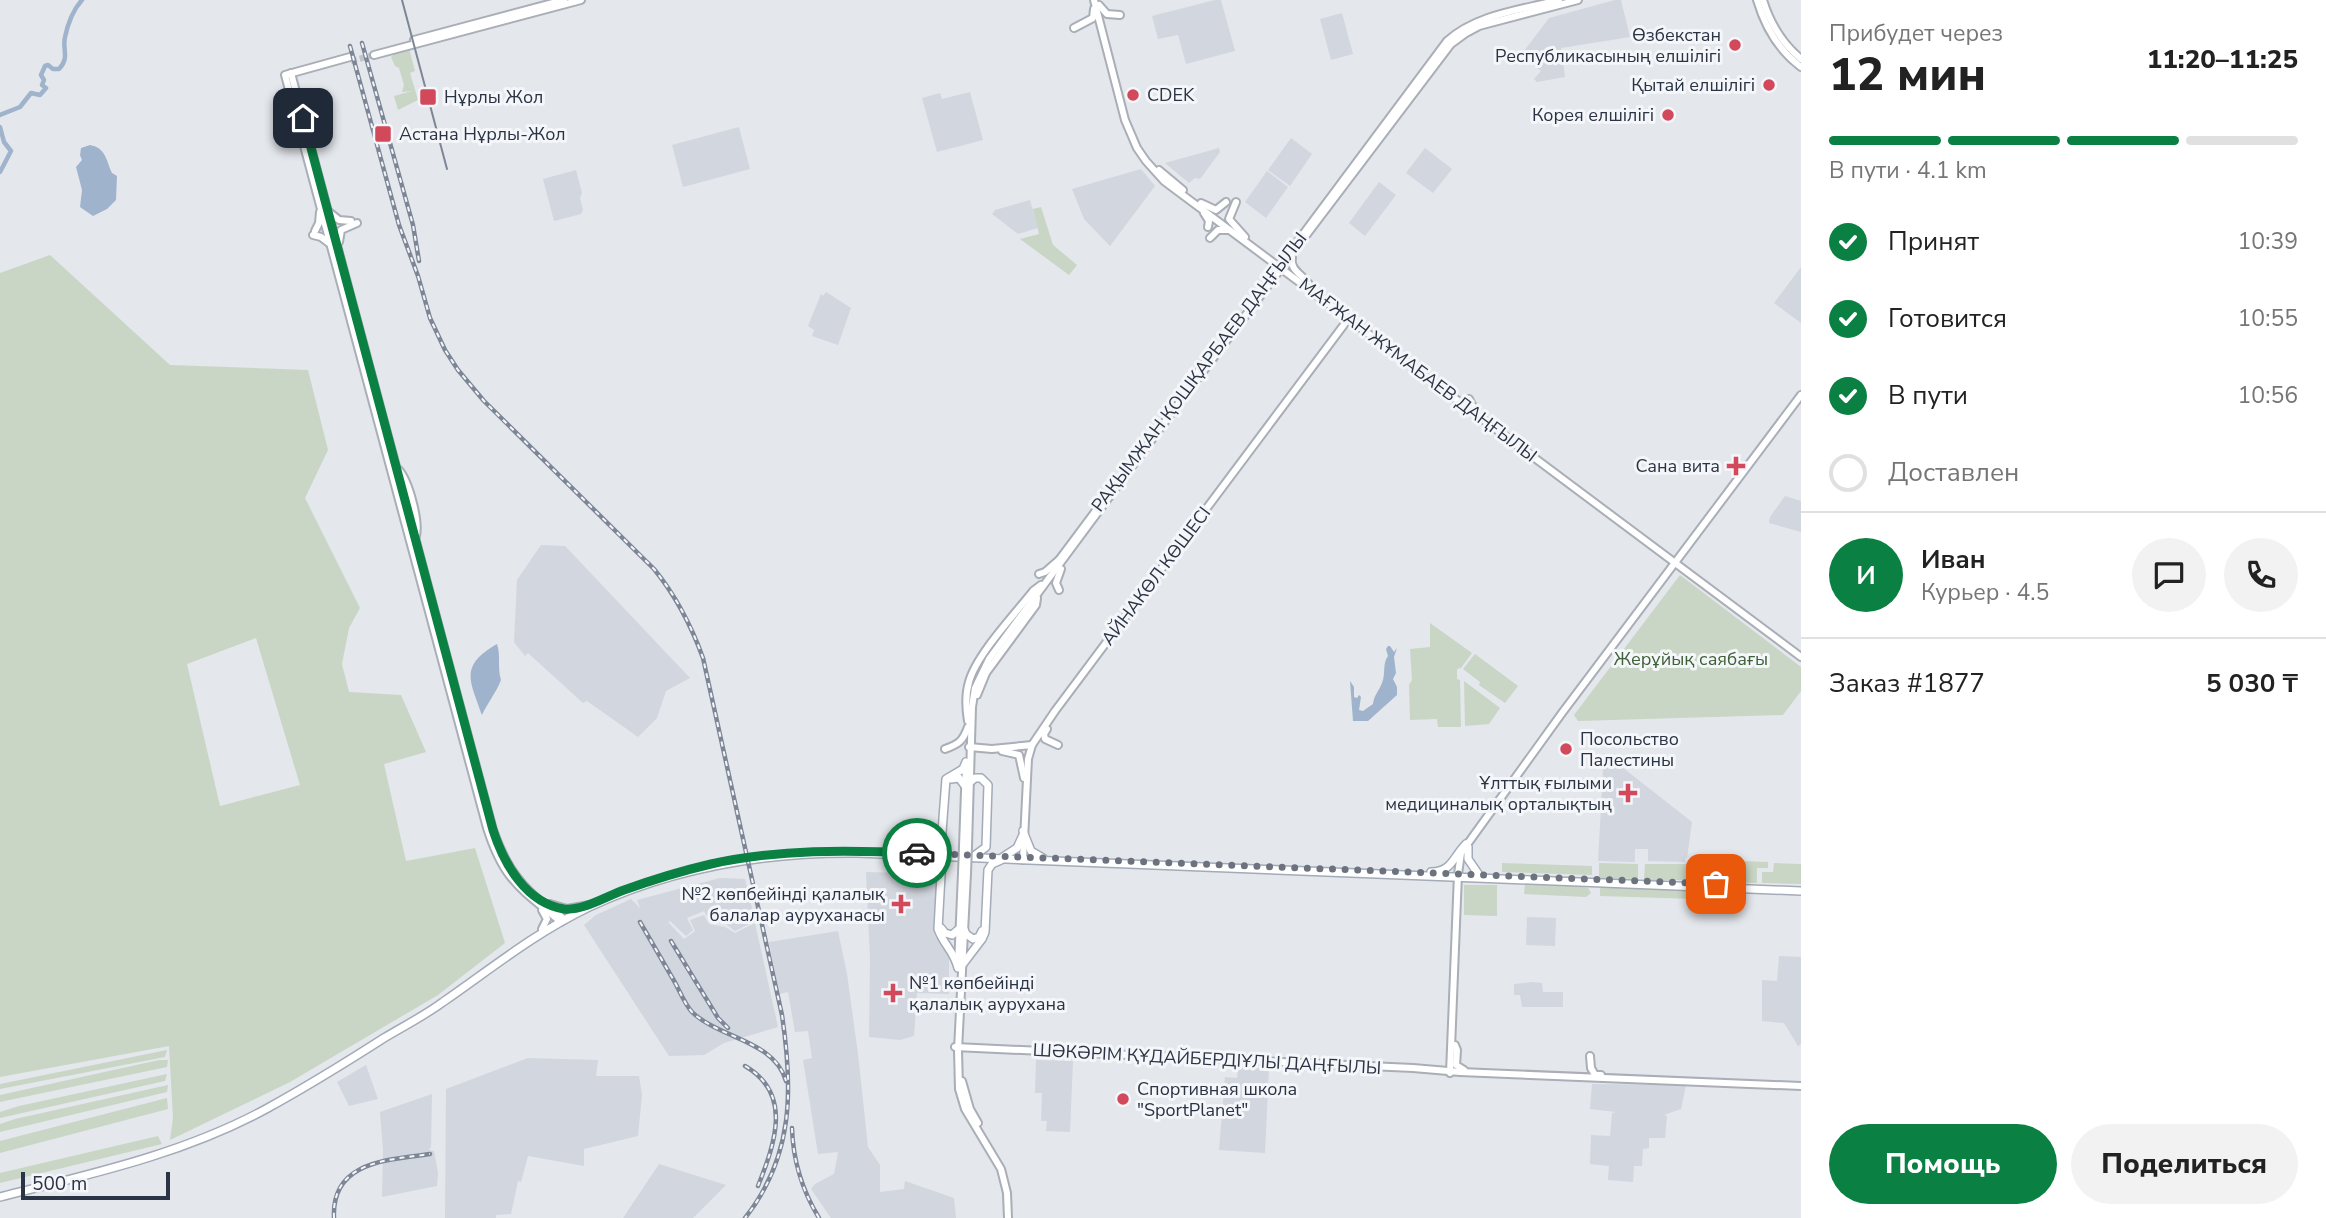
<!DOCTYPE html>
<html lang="ru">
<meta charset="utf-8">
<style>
:root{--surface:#fff;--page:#f2f2f2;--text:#222;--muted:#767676;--line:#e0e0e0;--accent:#0b8043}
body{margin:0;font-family:"Nunito Sans",sans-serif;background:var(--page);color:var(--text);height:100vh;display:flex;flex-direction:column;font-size:26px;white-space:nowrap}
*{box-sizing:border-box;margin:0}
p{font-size:23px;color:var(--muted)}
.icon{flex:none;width:38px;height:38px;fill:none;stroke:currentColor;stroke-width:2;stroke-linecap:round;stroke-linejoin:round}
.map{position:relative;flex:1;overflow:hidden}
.panel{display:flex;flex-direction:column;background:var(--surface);width:525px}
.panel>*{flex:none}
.scale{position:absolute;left:21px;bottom:18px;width:149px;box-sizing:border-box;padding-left:7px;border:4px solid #2b3445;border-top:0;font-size:19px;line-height:24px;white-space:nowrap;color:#2b3445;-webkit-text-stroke:5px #f4f6f9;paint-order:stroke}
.pin{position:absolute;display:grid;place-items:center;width:60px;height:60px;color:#fff;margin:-30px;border-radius:14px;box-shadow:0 4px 10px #0006}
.courier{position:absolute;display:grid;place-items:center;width:70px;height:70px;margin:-35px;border:5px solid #0b8043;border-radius:50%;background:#fff;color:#222;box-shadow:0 2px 9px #0007}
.summary em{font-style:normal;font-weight:800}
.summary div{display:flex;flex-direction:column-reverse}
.summary{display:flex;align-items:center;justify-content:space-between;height:119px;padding:0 28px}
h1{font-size:46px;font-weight:800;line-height:52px}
.bar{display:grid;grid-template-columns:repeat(4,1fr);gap:10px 7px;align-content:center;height:84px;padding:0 28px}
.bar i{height:9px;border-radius:5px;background:var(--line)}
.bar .current{background:var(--accent)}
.bar p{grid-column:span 4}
.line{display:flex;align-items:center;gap:18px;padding:0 28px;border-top:2px solid var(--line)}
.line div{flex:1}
.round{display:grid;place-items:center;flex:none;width:74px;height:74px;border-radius:37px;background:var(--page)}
ol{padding:0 28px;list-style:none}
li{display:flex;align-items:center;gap:21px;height:77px}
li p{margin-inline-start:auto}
li .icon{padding:7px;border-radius:50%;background:var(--accent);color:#fff;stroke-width:4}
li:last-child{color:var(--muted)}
li i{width:38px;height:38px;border:4px solid var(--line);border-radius:50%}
.action{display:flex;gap:14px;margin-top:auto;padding:14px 28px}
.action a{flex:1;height:80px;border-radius:42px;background:var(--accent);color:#fff;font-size:28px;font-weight:800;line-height:80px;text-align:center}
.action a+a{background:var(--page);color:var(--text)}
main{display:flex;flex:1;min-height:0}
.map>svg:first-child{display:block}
</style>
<main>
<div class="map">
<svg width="1801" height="1218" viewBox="0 0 1801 1218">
<rect width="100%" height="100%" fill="#e4e7ec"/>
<g fill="#d2d6de">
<polygon points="1215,0 1221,0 1235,51 1186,64 1178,35 1158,39 1152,16"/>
<polygon points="1615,0 1621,0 1630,37 1561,48 1565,77 1537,82 1534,79 1541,71 1521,55 1549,18"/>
<polygon points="1342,13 1353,54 1331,60 1320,19"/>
<polygon points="970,92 983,140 937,152 922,98 940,93 942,99"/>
<polygon points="739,127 750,169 683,187 672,145"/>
<polygon points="1291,138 1312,154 1290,186 1268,170"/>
<polygon points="1219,148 1220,152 1200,179 1195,178 1189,183 1165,163"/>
<polygon points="1425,148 1452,169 1433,193 1406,173"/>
<polygon points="1141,169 1155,186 1110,246 1084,219 1072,189"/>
<polygon points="576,170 582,193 580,198 583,210 581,214 554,221 543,179"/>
<polygon points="1267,171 1288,187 1266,218 1245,202"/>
<polygon points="1379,182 1396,195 1365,236 1349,223"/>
<polygon points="1030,200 1038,228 1018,234 992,214 995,210"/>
<polygon points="1801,267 1801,323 1774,303"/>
<polygon points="826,292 851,308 838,345 812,336 814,330 808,326 821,294 823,296"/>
<polygon points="1785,496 1801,501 1801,532 1769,523 1770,517"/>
<polygon points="541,545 565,546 690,678 666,691 657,718 638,737 587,701 583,703 528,653 525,656 514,642 517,580"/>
<polygon points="1604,753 1692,822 1687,858 1685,858 1685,862 1648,861 1648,849 1635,849 1635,862 1598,861"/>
<polygon points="866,872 937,874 934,934 949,958 949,994 917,993 914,1036 900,1040 869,1037 870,959"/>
<polygon points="720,878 745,879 755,921 735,931 726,924 709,921 704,911 687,918 693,930 686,936 670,921 668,922 684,939 695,931 690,920 704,915 709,924 725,927 735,933 755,923 778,1027 724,1043 704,1055 669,1056 584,925 596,915 631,899 640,908 637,900"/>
<polygon points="1527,917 1556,918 1555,946 1526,945"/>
<polygon points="838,931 847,974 858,1054 868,1147 880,1165 880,1192 904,1189 905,1181 954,1198 956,1218 831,1218 811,1189 815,1184 834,1174 838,1152 818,1154 803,1060 812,1058 808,1031 795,1032 788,992 779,994 769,942"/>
<polygon points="1779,956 1801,957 1801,1044 1798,1046 1784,1023 1762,1021 1762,980 1777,981"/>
<polygon points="1532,982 1542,983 1543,992 1563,992 1563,1007 1522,1007 1520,995 1514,995 1514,984"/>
<polygon points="528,1058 598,1060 596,1076 639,1076 642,1095 638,1136 584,1149 584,1166 528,1156 521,1182 518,1181 511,1214 496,1215 496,1218 445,1218 446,1089"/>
<polygon points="1036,1060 1073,1061 1070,1132 1046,1131 1047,1121 1041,1121 1042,1093 1035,1093"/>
<polygon points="366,1065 378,1099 349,1106 337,1082"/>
<polygon points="1238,1067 1269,1069 1265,1153 1219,1150 1225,1077 1237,1078"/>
<polygon points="1592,1084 1686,1085 1681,1109 1664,1115 1667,1116 1665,1138 1649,1138 1649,1148 1643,1149 1642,1166 1634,1166 1633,1182 1608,1180 1609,1166 1590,1164 1591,1135 1610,1136 1612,1113 1616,1112 1590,1109"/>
<polygon points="432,1094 431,1147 429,1150 434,1151 438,1173 437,1186 382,1197 383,1150 380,1112"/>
<polygon points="659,1164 726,1185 693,1218 623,1218"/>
</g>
<g fill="#c9d6c5" fill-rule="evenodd">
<polygon points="409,48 415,71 410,73 418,100 398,110 394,96 412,91 402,92 404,85 399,68 395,66 391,57 400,49"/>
<polygon points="1041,207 1053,245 1077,265 1069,275 1020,239 1039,234 1033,209"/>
<path d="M50 255 170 365 308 370 328 450 305 498 360 608 349 628 342 664 349 692 401 695 426 752 384 764 406 861 475 848 505 943 438 995 290 1082 170 1140 173 1118 169 1046 0 1077V273ZM256 638 300 785 220 806 187 664Z"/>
<polygon points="1680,575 1801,667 1801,691 1783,715 1578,721 1574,715"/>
<polygon points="1430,623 1472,653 1461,668 1457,669 1457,679 1460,680 1461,727 1438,727 1437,719 1410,720 1409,685 1412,680 1410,649 1430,647"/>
<polygon points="1475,654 1518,686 1505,703 1479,685 1480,682 1463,669"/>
<polygon points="1464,681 1500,708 1489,724 1465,726"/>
<polygon points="1716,860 1768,862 1768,868 1757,868 1757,883 1699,881 1701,864 1716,863"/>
<polygon points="1502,863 1592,866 1592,875 1502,872"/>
<polygon points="1599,863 1638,864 1638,879 1599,878"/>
<polygon points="1774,863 1801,864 1801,884 1762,883 1762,872 1773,872"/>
<polygon points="1645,864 1691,864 1691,880 1644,880"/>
<polygon points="1525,884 1567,884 1588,888 1591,893 1586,897 1524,894"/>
<polygon points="1464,885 1497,885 1497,916 1464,915"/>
<polygon points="1602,887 1690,890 1694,893 1695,899 1600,896 1600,888"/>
<polygon points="167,1050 165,1057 0,1089 0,1084"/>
<polygon points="159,1060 168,1060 167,1067 0,1102 0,1095"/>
<polygon points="167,1074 165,1081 0,1118 0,1112 19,1106"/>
<polygon points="168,1085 167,1092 0,1132 0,1124 15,1119"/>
<polygon points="167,1098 168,1109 0,1153 0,1141"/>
<polygon points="158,1136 162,1144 0,1183 0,1173"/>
</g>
<g fill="#9fb4cc">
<path d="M90 145C106 148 106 160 112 173L117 176 116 200 107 209 93 216 80 207 82 190 76 167 82 160 80 155 81 148Z"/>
<path d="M497 644C501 655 497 667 501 680 496 693 488 702 482 715 470 680 459 666 497 644Z"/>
<path d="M1388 646H1390L1394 652 1397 648 1394 657 1396 673 1393 679 1397 687V695L1368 721H1353L1350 681 1354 687V697L1357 698 1359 695 1361 697 1359 710 1363 711 1373 704C1374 695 1379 691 1382 683 1386 674 1382 664 1388 656L1386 649Z"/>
</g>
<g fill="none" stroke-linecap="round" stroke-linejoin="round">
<g stroke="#9fb4cc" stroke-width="4.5">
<path d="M0 115 20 107 31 93 40 95 46 88 42 85 44 80 41 75 45 66 48 65 53 69H59C70 58 62 49 65 37 68 23 73 10 82 0"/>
<polyline points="0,127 4,142 11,151 0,172"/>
</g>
<polyline stroke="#bfc3cb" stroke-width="6" stroke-dasharray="6 3" stroke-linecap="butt" points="351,61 374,55"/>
<defs>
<g id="secondary">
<polyline points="1094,0 1125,120 1137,148 1146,161 1164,181 1801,657"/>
<path d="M1757 0C1765 27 1778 50 1801 67"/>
<path d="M1763 0C1770 23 1783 44 1801 59"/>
<polyline points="1099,5 1107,14 1120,15"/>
<polyline points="1074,28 1093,18 1094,9"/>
<polyline points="414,40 564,0"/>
<polyline points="374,55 581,0"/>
<path d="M350 57 285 75 487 828C504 881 520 888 561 922"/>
<path d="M291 73 493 830C503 858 515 880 538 899 547 906 558 911 564 920"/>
<polyline points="1159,170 1183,190"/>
<polyline points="1236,202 1229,219 1245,237"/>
<polyline points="1201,203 1216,210 1226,202"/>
<polyline points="329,212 339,220 351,221"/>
<polyline points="1204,213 1209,221 1208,227"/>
<polyline points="315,231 319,223 320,212"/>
<polyline points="313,235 321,237 329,243"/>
<polyline points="1210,238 1218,230 1229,230"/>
<polyline points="339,242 341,230 357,223"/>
<path d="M1292 249 1447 41C1477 14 1521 10 1559 0"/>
<path d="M1292 258C1289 270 1305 276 1310 286"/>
<polyline points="1179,397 1213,352"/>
<polyline points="1469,399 1474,409"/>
<path d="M398 469C409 480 421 525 415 539"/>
<polyline points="1059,560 1109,493"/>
<polyline points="1039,574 1045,572 1060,559"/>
<polyline points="1059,590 1056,583 1061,569"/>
<polyline points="977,695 986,673 1036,605 1037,598"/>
<path d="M968 721C966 709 965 695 969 682 976 655 1015 614 1033 591L1041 585"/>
<polyline points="1047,729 1044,734 1045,739 1058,745"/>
<polyline points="969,747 992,749 1032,745"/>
<path d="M945 749C959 744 963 741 968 727"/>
<polyline points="1002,751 1019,755 1024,778"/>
<polyline points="963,846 966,764"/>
<polyline points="968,846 972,707 975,688 989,659 1167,419 1451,44 1466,33 1479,26 1578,0"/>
<polyline points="1023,860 1028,759 1032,745 1055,711 1349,318"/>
<polyline points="967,873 958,1050 959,1089 965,1109 1001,1169 1007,1193 1008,1218"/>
<polyline points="550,904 567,909 589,905"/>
<polyline points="542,929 547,919 542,910"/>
<polyline points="958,966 962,873"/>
<polyline points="1455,1045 1457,1050 1456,1065 1464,1070"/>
<polyline points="955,1047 1413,1068 1460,1072 1801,1086"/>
<polyline points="1590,1056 1591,1068 1595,1075 1601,1075"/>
<polyline points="1450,1073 1458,874 1461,853 1562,713 1801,395"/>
<polyline points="962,1081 970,1109 978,1123"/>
</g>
<g id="primary">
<polyline points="951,779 959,778 965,786"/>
<polyline points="970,782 975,778 981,778 988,785 986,847 974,856"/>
<polyline points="1023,831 1031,851 1043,858"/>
<polyline points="1468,847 1468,859 1479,875"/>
<polyline points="925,853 936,851 941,845 946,779 963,769 966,762"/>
<path d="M942 857 938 929C943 944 954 951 958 968"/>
<polyline points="1003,857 1017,848 1023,835"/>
<path d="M1431 872C1452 872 1453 857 1466 844"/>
<polyline points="941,928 945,933 952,935 959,929"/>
<polyline points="964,929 966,934 973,939 979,937 982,931"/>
<polyline points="963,964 982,939 985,932 988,870 992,864 1001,860"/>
<path d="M0 1197C91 1174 183 1154 266 1109 306 1087 345 1063 384 1038 404 1026 424 1016 443 1002 492 968 535 933 589 907 673 868 766 852 857 853L1801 891"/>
</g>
</defs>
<use href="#secondary" stroke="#a9aeb7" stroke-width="10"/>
<use href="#primary" stroke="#a3abb8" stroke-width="10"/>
<use href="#secondary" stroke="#fff" stroke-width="6"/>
<use href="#primary" stroke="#fff" stroke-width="7"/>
<polyline stroke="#7d8696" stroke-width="2" points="402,0 447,169"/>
<defs>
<g id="rail">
<polyline points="362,43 413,225 419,261"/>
<path d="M350 46 399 225 418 276 430 318 445 350 458 370 484 401 654 569C676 596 691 625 703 658L782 1015C793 1089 794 1156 745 1218"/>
<path d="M640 922C651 941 662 960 673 979 679 989 684 1003 692 1012 720 1039 774 1040 786 1081"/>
<polyline points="671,941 718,1018 728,1028"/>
<path d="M745 1066C793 1094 775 1143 758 1186"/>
<path d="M792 1128C793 1161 802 1190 819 1218"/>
<path d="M334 1218C331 1161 388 1160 430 1154"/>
</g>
</defs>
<use href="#rail" stroke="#7d8696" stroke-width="4.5"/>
<use href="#rail" stroke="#f4f6f9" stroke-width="2" stroke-dasharray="5" stroke-linecap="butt"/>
<defs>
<g id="secondary-bridge">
<polyline points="962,873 963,846"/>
<polyline points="967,873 968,846"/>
</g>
</defs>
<use href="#secondary-bridge" stroke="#a9aeb7" stroke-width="10" stroke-linecap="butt"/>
<use href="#secondary-bridge" stroke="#fff" stroke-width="6"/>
</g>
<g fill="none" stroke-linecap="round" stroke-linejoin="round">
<polyline stroke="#6c737f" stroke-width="7" stroke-dasharray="0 12.6" points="917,853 1716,884"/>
<path stroke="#0b8043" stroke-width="9" d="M303 118 493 830C504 864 526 903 564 909 583 911 607 896 624 890 652 880 681 871 711 864 779 849 847 850 917 853"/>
</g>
<g fill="#d1495b" stroke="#f4f6f9" stroke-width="2.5">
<circle cx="1735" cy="45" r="7"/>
<circle cx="1769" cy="85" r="7"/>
<circle cx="1133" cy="95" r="7"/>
<rect x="419" y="88" width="18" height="18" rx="3.5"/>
<circle cx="1668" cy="115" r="7"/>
<rect x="374" y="125" width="18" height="18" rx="3.5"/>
<path d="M1732.5 455.5h7v7h7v7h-7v7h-7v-7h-7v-7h7z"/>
<circle cx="1566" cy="749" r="7"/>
<path d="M1624.5 782.5h7v7h7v7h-7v7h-7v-7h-7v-7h7z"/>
<path d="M897.5 893.5h7v7h7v7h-7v7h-7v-7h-7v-7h7z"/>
<path d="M889.5 982.5h7v7h7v7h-7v7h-7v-7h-7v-7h7z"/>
<circle cx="1123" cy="1099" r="7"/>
</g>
<g text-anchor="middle" stroke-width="6" stroke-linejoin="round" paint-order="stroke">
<g font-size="18" fill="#2b3445" stroke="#f4f6f9" text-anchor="end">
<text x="1721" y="41">Өзбекстан<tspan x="1721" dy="21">Республикасының елшілігі</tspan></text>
<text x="1755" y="91">Қытай елшілігі</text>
<text x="1147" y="101" text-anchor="start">CDEK</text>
<text x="444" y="103" text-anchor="start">Нұрлы Жол</text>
<text x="1654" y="121">Корея елшілігі</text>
<text x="399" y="140" text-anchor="start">Астана Нұрлы-Жол</text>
<text x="1720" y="472">Сана вита</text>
<text x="1580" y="745" text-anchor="start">Посольство<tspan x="1580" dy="21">Палестины</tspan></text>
<text x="1612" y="789">Ұлттық ғылыми<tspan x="1612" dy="21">медициналық орталықтың</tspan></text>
<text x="885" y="900">№2 көпбейінді қалалық<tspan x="885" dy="21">балалар ауруханасы</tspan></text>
<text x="909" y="989" text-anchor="start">№1 көпбейінді<tspan x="909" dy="21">қалалық аурухана</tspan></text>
<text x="1137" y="1095" text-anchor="start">Спортивная школа<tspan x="1137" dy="21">"SportPlanet"</tspan></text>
</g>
<g font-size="18" fill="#2b3445" stroke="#f4f6f9">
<text transform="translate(1418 370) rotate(37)" y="6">МАҒЖАН ЖҰМАБАЕВ ДАҢҒЫЛЫ</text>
<text transform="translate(1199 372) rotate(-53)" y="6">РАҚЫМЖАН ҚОШҚАРБАЕВ ДАҢҒЫЛЫ</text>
<text transform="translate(1156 576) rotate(-53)" y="6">АЙНАКӨЛ КӨШЕСІ</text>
<text transform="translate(1207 1059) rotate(3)" y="6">ШӘКӘРІМ ҚҰДАЙБЕРДІҰЛЫ ДАҢҒЫЛЫ</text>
</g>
<g font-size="18" fill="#3f6138" stroke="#f4f6f9">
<text x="1691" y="665">Жерұйық саябағы</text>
</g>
</g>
</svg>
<div class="scale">500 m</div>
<div class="pin" style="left:1716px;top:884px;background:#ea580c"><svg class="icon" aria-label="bag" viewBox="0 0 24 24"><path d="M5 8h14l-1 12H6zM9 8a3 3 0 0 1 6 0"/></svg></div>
<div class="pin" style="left:303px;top:118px;background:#1f2937"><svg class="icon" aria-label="home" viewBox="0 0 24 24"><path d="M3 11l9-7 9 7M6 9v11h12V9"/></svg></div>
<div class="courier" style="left:917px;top:853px"><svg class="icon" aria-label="car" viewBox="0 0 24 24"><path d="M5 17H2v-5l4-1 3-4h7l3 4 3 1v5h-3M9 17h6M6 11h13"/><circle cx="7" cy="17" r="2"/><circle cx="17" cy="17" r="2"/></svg></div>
</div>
<section class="panel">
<div class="summary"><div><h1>12 мин</h1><p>Прибудет через</p></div><em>11:20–11:25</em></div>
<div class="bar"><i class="current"></i><i class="current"></i><i class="current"></i><i></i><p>В пути · 4.1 km</p></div>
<ol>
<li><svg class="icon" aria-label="check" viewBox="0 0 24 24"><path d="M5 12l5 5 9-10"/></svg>Принят<p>10:39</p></li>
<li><svg class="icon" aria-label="check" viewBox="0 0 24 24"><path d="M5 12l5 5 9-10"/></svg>Готовится<p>10:55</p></li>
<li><svg class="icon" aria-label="check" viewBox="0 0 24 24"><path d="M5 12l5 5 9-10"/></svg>В пути<p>10:56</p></li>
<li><i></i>Доставлен</li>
</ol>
<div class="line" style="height:126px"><b class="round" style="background:var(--accent);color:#fff">И</b><div><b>Иван</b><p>Курьер · 4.5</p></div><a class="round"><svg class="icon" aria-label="chat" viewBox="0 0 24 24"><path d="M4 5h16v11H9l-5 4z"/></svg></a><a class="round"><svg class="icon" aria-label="phone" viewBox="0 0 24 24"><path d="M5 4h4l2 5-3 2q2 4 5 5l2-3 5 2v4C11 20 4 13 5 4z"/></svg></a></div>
<div class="line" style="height:91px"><div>Заказ #1877</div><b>5 030 ₸</b></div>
<div class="action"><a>Помощь</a><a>Поделиться</a></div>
</section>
</main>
